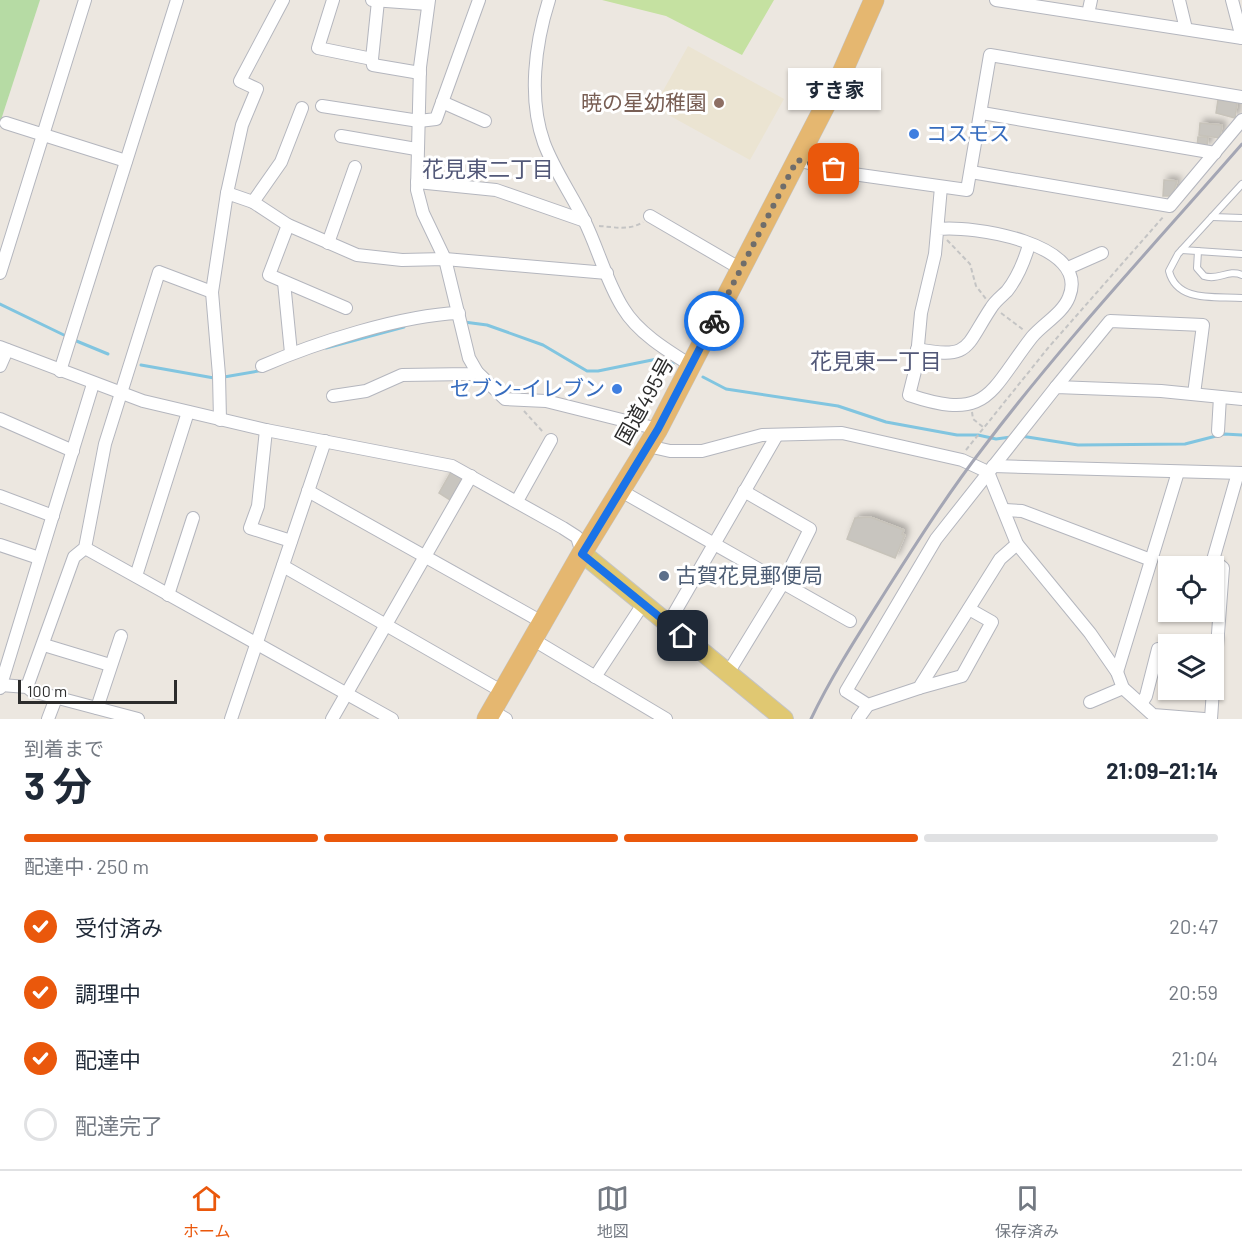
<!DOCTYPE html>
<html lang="ja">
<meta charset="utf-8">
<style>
:root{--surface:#fff;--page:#f2f2f3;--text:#1f2937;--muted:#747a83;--line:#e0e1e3;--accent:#ea580c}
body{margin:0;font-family:Barlow,"Noto Sans JP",sans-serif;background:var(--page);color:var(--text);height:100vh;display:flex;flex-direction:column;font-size:22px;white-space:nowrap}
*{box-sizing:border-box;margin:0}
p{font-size:20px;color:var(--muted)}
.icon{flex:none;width:33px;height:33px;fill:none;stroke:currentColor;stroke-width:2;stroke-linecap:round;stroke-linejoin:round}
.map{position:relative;height:719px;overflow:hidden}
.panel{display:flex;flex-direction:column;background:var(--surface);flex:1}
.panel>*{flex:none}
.tools{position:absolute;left:1158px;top:556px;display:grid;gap:12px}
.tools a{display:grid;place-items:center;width:66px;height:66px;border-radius:0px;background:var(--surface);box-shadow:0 2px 4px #0004;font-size:30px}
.scale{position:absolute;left:18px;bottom:15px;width:159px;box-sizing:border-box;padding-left:6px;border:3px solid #2c2c2c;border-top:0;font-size:16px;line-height:21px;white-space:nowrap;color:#2c2c2c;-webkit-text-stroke:4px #fff;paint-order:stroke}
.pin{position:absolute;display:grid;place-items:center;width:51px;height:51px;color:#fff;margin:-26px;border-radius:12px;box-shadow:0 3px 9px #0006}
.courier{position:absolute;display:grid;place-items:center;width:60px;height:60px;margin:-30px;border:4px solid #1a73e8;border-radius:50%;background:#fff;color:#222;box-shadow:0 2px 8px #0007}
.bubble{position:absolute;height:42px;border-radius:0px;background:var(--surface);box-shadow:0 2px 4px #0004;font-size:20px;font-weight:700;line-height:42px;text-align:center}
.overview em{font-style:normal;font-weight:700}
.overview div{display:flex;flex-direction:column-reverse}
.overview{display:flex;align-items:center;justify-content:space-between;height:102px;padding:0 24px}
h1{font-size:39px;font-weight:700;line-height:45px}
.bar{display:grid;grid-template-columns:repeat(4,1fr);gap:9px 6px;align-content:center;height:72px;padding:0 24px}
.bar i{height:8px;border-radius:4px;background:var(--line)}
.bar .active{background:var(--accent)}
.bar p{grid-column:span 4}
ol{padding:0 24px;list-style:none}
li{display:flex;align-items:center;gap:18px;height:66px}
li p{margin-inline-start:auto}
li .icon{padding:6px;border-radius:50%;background:var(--accent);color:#fff;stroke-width:4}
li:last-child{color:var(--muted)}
li i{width:33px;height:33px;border:3px solid var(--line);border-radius:50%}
.tabs{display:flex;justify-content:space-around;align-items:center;height:84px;border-top:2px solid var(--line);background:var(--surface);font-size:16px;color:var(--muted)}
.tabs a{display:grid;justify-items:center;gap:3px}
.tabs .active{color:var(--accent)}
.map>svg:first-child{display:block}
</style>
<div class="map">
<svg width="1242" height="719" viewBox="0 0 1242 719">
<defs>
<filter id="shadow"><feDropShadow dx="4" dy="-4" stdDeviation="3" flood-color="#0004"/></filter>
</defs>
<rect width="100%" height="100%" fill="#ece7e0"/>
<polygon fill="#ebe4d2" points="688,46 784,99 750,160 654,107"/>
<polygon fill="#b6dba4" points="0,0 40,0 0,123"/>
<polygon fill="#c5e1a1" points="602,0 774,0 742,55 666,16"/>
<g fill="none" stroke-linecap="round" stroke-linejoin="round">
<g stroke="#81c5e0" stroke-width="3">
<polyline points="0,304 68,337"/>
<polyline points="464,322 487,325 543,345 587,371 598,371 657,359 673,364"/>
<polyline points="74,340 108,354"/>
<polyline points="326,348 404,327"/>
<polyline points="141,365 214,378"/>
<polyline points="224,377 264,370"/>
<polyline points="703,377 726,389 838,406 886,422 957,435 978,435 996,439 1011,437"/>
<polyline points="1021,436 1078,445 1185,444 1224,434 1242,435"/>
</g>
</g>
<g fill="#c8c5bf" stroke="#c7c3ba" stroke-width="1.5" filter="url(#shadow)">
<polygon points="1218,100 1237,103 1235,118 1216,113"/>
<polygon points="1200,123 1222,125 1220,138 1199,135"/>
<polygon points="1198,137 1208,137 1207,147 1197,147"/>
<polygon points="1164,180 1177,181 1172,196 1163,196"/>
<polygon points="451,472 463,478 450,500 439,493"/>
<polygon points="870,517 904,530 902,534 905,535 895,558 847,539 855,518"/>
</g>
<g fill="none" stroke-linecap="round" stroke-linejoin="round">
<defs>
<g id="service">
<path d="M1242 184 1178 254 1169 271C1177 303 1215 296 1242 298"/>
<polyline points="1212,217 1242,218"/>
<polyline points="1182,250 1242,254"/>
<path d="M1198 251 1197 268 1204 276C1218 281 1228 269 1242 275"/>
</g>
<g id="minor">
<polyline points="333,0 318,48 372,59 378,1"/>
<polyline points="372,0 428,4"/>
<polyline points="429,0 420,67 417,190 423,213 445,259 469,358 477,372 505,399 546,401 658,429"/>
<path d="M549 0C535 44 528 99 544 143 554 170 572 195 584 220 598 248 606 281 623 308 638 333 668 351 692 366"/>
<polyline points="996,0 1242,38"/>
<polyline points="1179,0 1186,29"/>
<polyline points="1232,0 1242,38"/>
<polyline points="1088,14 1091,0"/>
<polyline points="372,59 373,65 420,73"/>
<polyline points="442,102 485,121"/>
<polyline points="322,106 419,121 436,119 479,0"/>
<polyline points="982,113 1215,153"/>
<polyline points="6,123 126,161"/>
<polyline points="341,136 416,149"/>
<polyline points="797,160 853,174 967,190 990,55 1242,97"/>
<polyline points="971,172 1170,206 1242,120"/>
<polyline points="417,182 496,190 585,221"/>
<polyline points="227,193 242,125 257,89 240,81 283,0"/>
<polyline points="253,202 281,162 302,108"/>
<polyline points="650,216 741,269"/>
<polyline points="288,225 269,275 346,308"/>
<path d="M938 229C971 225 1091 243 1069 297 1063 313 1043 324 1032 337 989 392 989 422 909 395L916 367 921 313 935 254 941 187"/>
<polyline points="328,243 355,167"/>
<polyline points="1068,268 1102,253"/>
<polyline points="0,273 85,0"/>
<polyline points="284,282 291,353"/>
<polyline points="0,347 143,401 266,430 452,466 563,528 577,537 582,553"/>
<path d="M917 349C971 360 965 347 991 308 995 301 1002 296 1007 291 1018 277 1024 262 1029 245"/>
<polyline points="0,366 7,350"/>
<path d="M262 366C315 343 402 315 459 313"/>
<polyline points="60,371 177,0"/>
<polyline points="1056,387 1110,321 1203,325 1194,394"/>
<polyline points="333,396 366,391 402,375 470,374 477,372"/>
<polyline points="0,419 73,451"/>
<polyline points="220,420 219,375 212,292 227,193 253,202 288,225 357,255 402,260 445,259 607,273"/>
<polyline points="266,430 258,506 250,528 291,541"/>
<polyline points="1218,431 1220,397"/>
<polyline points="648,446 670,451 702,451 762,435 842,433 962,460 988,472 1017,544 1090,633 1117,672 1123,688 1153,715 1204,719"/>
<polyline points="993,466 1242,473"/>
<polyline points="308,491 542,622"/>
<polyline points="621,491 850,621"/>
<polyline points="0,496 53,516"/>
<polyline points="517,501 551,440"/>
<polyline points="1005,510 1022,511 1151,560"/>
<polyline points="1017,544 1000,559 919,688 868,705 846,691 936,539 1056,387 1161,391 1242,399"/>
<polyline points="0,545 39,558"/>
<polyline points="85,548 392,719"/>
<polyline points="283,566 503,692"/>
<polyline points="136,576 188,412"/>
<polyline points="168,595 193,518"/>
<polyline points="668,624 777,435"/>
<polyline points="532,639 666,719"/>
<polyline points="44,645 110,665"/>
<polyline points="1117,672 1178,472"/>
<polyline points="728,673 783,583 810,529 744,491"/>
<polyline points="595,677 643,604"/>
<polyline points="1,685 27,687 32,691 138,719"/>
<polyline points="1214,686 1223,568 1213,560 1238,473"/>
<polyline points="27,687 74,557 85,548 105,444 159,272 212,292"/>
<polyline points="0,688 93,384"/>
<polyline points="919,688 962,676 992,622 969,609"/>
<polyline points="1090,702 1123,688"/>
<polyline points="1141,704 1146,696 1158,649"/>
<polyline points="97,708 121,636"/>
<polyline points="492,711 506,719"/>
<polyline points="48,719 56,698"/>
<polyline points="231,719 325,441"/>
<polyline points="332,719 471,476"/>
<polyline points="858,719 868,705"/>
<polyline points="1211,719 1213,690"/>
</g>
<polyline id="primary" points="582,553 784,719"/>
<polyline id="trunk" points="487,719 582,553 658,429 842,73 874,0"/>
</defs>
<use href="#service" stroke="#b4b6be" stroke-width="8"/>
<use href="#minor" stroke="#b4b6be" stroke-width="14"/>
<use href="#primary" stroke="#c4c4c4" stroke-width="20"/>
<use href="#trunk" stroke="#c4c4c4" stroke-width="21"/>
<g stroke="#c4c4c4" stroke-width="2" stroke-dasharray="4.5 3" stroke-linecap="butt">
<path d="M599 226C615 227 629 231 643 222"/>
<polyline points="947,240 970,264 976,286 986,299"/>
<polyline points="1001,313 1025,331"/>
<polyline points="524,411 543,432"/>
<polyline points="972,412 973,419 983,427"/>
<polyline points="966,450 1048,348 1164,216"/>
</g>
<use href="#service" stroke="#fff" stroke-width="6"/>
<use href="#minor" stroke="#fff" stroke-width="12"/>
<use href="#primary" stroke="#e0c872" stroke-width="18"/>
<use href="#trunk" stroke="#e5b770" stroke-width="20"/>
<path stroke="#a4a6b4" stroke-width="3" d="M811 719C833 673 862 629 889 586 919 539 949 492 983 448 1063 342 1155 244 1242 144"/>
</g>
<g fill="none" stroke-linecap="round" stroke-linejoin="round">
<polyline stroke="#6f6d6b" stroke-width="6" stroke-dasharray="0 10.8" points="714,321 797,160 834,169"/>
<polyline stroke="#1a73e8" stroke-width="8" points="683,636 582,554 658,429 714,321"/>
</g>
<circle fill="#8d6e63" stroke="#fff" stroke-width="2" cx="719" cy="103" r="6"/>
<g fill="#3f7fe0" stroke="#fff" stroke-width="2">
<circle cx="914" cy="134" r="6"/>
<circle cx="617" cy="389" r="6"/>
</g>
<circle fill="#5c6f8a" stroke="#fff" stroke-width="2" cx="664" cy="576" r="6"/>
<g text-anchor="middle" stroke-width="6" stroke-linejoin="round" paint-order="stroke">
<g font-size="21" fill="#785e54" stroke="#fff" text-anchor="end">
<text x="707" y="110">暁の星幼稚園</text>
</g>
<g font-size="21" fill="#366cbe" stroke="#fff" text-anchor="start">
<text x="926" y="141">コスモス</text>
<text x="605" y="396" text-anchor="end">セブン-イレブン</text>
</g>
<g font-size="21" fill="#2c2c2c" stroke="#fff">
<text transform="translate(645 401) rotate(-61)" y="7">国道495号</text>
</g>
<g font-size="21" fill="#4e5e75" stroke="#fff" text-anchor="start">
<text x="676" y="583">古賀花見郵便局</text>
</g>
<g font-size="22" fill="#525878" stroke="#fff">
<text x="488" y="177">花見東二丁目</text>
<text x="876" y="369">花見東一丁目</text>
</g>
</g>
</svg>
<div class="tools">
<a><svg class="icon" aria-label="locate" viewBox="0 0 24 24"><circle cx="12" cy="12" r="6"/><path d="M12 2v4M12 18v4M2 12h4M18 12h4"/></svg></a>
<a><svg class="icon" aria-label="layers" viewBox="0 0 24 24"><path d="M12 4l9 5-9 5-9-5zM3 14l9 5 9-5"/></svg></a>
</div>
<div class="scale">100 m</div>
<div class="pin" style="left:834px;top:169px;background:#ea580c"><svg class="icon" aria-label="bag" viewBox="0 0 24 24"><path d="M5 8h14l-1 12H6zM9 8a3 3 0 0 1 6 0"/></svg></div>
<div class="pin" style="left:683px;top:636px;background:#1f2937"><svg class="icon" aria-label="home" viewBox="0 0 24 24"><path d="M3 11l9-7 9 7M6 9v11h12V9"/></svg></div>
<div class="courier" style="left:714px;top:321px"><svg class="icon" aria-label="bike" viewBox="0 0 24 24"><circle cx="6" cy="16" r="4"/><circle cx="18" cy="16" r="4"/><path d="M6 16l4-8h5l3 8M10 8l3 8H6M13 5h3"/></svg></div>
<div class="bubble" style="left:788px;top:68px;width:93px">すき家</div>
</div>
<section class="panel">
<div class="overview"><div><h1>3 分</h1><p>到着まで</p></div><em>21:09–21:14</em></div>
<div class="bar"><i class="active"></i><i class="active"></i><i class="active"></i><i></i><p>配達中 · 250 m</p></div>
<ol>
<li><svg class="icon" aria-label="check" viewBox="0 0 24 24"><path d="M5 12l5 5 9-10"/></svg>受付済み<p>20:47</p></li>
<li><svg class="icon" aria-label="check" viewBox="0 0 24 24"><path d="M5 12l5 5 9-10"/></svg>調理中<p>20:59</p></li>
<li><svg class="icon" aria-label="check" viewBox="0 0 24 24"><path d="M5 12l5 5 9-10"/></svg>配達中<p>21:04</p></li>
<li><i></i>配達完了</li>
</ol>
</section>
<nav class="tabs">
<a class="active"><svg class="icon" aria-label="home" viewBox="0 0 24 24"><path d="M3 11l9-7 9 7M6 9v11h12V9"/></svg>ホーム</a>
<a><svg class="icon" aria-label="map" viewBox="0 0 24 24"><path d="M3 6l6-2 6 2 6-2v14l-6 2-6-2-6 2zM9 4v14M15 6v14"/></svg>地図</a>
<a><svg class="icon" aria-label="saved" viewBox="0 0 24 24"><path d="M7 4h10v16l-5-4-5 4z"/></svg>保存済み</a>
</nav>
